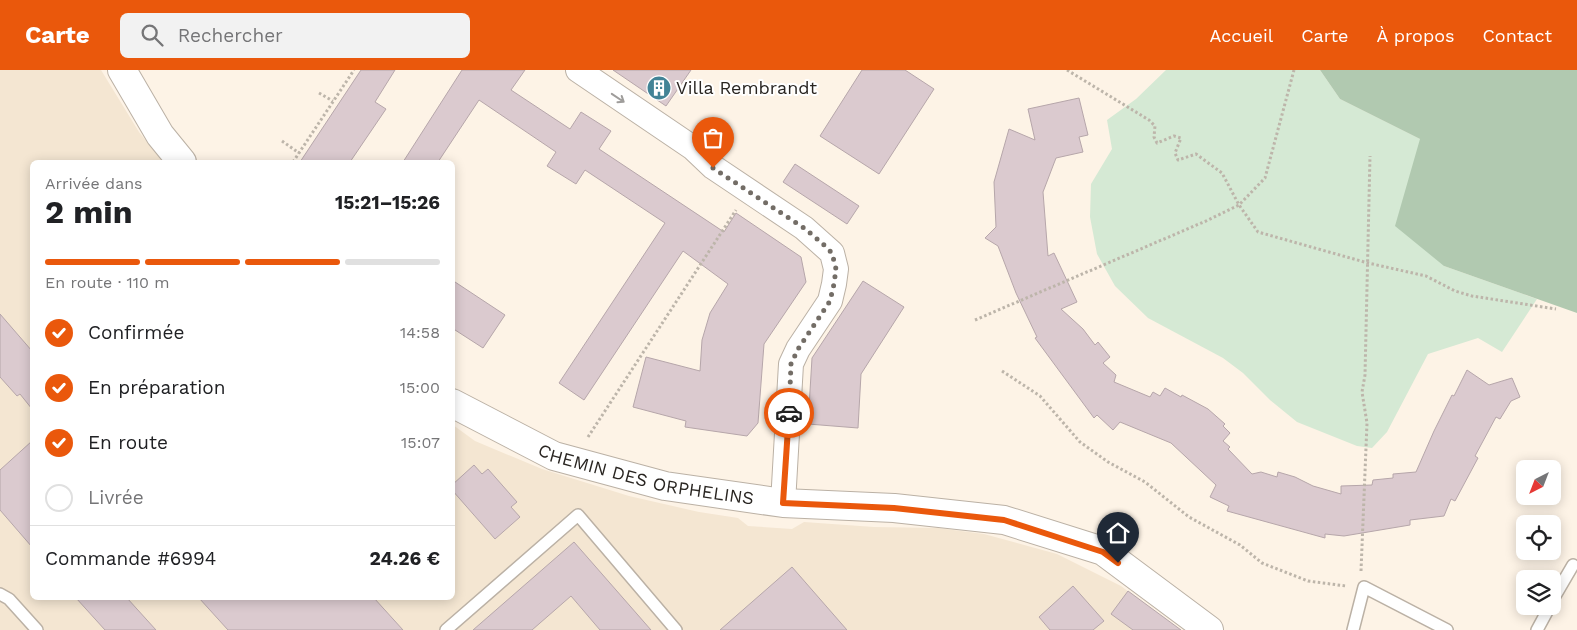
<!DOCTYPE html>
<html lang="fr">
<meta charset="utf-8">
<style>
:root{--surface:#fff;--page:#f2f2f2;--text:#202124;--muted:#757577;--line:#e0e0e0;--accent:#ea580c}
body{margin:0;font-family:"Work Sans",sans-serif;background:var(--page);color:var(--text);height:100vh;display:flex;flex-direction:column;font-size:19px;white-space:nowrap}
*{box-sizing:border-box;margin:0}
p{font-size:16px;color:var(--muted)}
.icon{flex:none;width:28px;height:28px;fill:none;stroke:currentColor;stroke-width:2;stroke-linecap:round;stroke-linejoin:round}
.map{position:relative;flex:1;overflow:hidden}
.drawer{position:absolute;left:30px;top:90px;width:425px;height:440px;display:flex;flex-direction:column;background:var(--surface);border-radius:8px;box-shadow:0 2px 12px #0003}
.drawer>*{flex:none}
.needle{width:32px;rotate:222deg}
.controls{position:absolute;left:1516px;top:390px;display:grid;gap:10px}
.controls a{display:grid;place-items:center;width:45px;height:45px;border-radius:8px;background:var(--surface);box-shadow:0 2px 12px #0003;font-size:25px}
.pin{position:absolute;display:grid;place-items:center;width:42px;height:42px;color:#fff;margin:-51px -21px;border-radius:50% 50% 50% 0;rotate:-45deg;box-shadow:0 0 5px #0007}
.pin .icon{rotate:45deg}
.courier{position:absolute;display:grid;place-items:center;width:50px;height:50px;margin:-25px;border:4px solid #ea580c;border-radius:50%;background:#fff;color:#222;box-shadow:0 1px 6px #0007}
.headline em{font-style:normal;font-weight:700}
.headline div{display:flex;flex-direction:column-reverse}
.headline{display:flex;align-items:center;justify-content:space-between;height:85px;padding:0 15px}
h1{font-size:32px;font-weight:700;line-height:38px}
.bar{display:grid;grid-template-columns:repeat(4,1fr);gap:8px 5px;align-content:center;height:60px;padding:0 15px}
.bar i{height:6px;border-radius:4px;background:var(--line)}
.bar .on{background:var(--accent)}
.bar p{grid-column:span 4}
.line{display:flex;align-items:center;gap:12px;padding:0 15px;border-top:1px solid var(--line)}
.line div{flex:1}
ol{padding:0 15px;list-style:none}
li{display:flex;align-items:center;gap:15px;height:55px}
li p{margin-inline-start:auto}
li .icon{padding:5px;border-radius:50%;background:var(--accent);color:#fff;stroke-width:4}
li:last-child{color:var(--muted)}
li i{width:28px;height:28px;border:2px solid var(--line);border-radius:50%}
header{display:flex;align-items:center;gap:30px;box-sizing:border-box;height:70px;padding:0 25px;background:var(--accent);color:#fff}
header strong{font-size:24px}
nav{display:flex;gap:28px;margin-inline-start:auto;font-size:18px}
.search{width:350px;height:45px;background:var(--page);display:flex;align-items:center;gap:12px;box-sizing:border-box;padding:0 18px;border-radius:8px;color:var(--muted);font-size:19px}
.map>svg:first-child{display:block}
</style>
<header>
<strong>Carte</strong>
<div class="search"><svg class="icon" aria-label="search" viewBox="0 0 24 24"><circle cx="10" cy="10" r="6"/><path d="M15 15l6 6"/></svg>Rechercher</div>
<nav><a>Accueil</a><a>Carte</a><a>À propos</a><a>Contact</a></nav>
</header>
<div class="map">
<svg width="1577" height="560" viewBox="0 0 1577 560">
<rect width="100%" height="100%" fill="#fdf3e6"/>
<polygon fill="#f4e6d2" points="0,0 101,0 139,62 163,92 32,92 32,528 452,528 453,355 475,371 542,399 629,426 699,442 738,448 748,456 792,459 804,452 874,457 938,458 984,464 1057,484 1121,516 1180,560 0,560"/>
<polygon fill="#d5e9d4" points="1166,0 1320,0 1340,29 1420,69 1444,196 1537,229 1502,282 1478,268 1428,284 1387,362 1372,378 1357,376 1297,352 1270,330 1243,303 1223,288 1148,248 1115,216 1097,184 1090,147 1091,114 1112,79 1107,50 1136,29"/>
<polygon fill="#b1c9b0" points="1320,0 1577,0 1577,243 1444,196 1395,156 1420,69 1340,29"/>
<g fill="#dbcacf" stroke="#b6a6aa">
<polygon points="361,0 395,0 375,32 386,39 350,92 300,92"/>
<polygon points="462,0 525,0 511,20 570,59 581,42 611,61 599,79 724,162 736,143 801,187 806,212 764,274 758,353 747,366 685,357 686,351 633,337 646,287 700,301 702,270 710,243 728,214 683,181 584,330 559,313 665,153 585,100 576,114 547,96 556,82 479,30 438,92 403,92"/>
<polygon points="613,0 691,0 666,36"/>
<polygon points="862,0 905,0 934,19 879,104 820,66"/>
<polygon points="1079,28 1088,65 1079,67 1083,82 1056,88 1043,122 1048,186 1054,183 1077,232 1061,239 1083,259 1095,275 1098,272 1110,287 1103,293 1116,305 1114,312 1150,327 1153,322 1160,326 1165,318 1181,327 1182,325 1208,339 1225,354 1223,356 1230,363 1223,371 1230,377 1228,379 1252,404 1261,402 1277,407 1278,402 1295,407 1313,416 1341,424 1341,416 1372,415 1373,410 1393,408 1393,404 1416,402 1434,361 1452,325 1454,326 1467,300 1489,315 1512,308 1520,327 1511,331 1500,349 1496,347 1475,386 1478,388 1455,431 1451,429 1444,446 1410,450 1410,455 1344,466 1325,464 1325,468 1227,441 1229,436 1210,427 1216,415 1171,373 1120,352 1113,360 1097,345 1094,348 1035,268 1037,267 1016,223 998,176 985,168 996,157 994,112 1009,59 1035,70 1028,39"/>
<polygon points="795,94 859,136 847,154 783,112"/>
<polygon points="452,210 505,245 483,278 452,258"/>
<polygon points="863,211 904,237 861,304 858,358 808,354 812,288"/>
<polygon points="0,244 32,281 32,339 20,324 17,326 0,307"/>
<polygon points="32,371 32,477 0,440 0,400"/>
<polygon points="474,395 482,404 488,399 517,432 511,437 520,447 495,469 452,420 452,415"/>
<polygon points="574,472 651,560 600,560 571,526 532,560 473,560"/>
<polygon points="792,497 847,560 720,560"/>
<polygon points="1073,516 1104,551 1093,560 1050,560 1039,547"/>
<polygon points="1128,521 1181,560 1133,560 1111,544"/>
<polygon points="76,528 127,528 156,560 105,560"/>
<polygon points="199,528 374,528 403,560 228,560"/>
</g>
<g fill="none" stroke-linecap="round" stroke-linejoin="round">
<defs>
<g id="service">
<polyline points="0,524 9,529 37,560"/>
<polyline points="1552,531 1573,495"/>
<polyline points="446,560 578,445 676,560"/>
<polyline points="1353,560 1364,517 1447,560"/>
<polyline points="1537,560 1550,536"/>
</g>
<polyline id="minor" points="578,0 693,78 713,97 804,158 832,183 836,199 834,214 830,231 798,279 791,294 783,433"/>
<g id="tertiary">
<polyline points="122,0 160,65 182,92"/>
<path id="s1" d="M452 333 554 386 665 416 783 433 894 438 1004 450 1103 481 1209 560"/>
</g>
</defs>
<use href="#service" stroke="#bbb1a5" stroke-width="14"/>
<use href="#minor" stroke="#bbb1a5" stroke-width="26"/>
<use href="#tertiary" stroke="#bbb1a5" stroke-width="30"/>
<g stroke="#bdb5aa" stroke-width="3" stroke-dasharray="2.5 2.5" stroke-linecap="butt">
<polyline points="1067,0 1149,50 1155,56 1154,67 1157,73 1174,66 1181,68 1175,83 1178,90 1196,84 1222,103 1239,135 1258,162 1368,193 1426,206 1455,221 1472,226 1556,239"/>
<polyline points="319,23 333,31"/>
<polyline points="282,71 299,83"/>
<polyline points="293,92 354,0"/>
<polyline points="975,250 1206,151 1239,135 1265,108 1294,0"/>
<polyline points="1002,301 1040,326 1080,372 1108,392 1145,412 1189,447 1240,475 1262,493 1308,511 1346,516"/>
<polyline points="588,367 736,140"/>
<polyline points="1361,501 1367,353 1362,322 1365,305 1370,86"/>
</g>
<use href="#service" stroke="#fff" stroke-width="11"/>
<use href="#minor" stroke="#fff" stroke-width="24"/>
<use href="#tertiary" stroke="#fff" stroke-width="28"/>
</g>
<defs><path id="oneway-shaft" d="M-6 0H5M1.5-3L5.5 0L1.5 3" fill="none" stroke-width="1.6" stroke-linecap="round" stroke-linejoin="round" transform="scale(1.25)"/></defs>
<use stroke="#9f9d9b" href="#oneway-shaft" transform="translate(618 28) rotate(34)"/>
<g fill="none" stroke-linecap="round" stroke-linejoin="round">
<polyline stroke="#736d66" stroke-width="5" stroke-dasharray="0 9" points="713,98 804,158 822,173 832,183 836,199 834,214 830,231 798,279 791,294 789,343"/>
<polyline stroke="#ea580c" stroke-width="6" points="789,343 783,433 894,438 1004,450 1103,482 1118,493"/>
</g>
<defs>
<symbol id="building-disc" viewBox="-11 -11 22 22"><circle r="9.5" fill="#428396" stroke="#fff"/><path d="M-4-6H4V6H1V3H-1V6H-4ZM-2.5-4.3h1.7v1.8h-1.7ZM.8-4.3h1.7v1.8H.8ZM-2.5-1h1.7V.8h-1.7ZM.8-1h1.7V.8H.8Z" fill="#fff"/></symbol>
</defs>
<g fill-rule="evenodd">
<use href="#building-disc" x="645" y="4" width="28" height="28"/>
</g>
<g text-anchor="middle" stroke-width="4" stroke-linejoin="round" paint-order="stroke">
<g font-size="18" fill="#292521" stroke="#fff" text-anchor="start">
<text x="676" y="24">Villa Rembrandt</text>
</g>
<g font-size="18" fill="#292521" stroke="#fff">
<text dy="6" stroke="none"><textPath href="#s1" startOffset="209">CHEMIN DES ORPHELINS</textPath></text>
</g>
</g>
</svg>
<div class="controls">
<a><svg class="needle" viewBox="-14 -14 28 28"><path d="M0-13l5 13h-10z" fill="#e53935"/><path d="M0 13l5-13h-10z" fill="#757577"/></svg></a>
<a><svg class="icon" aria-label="locate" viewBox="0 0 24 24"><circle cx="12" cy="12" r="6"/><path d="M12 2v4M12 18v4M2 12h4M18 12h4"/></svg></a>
<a><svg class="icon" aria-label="layers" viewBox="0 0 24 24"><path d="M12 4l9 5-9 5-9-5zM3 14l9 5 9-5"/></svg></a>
</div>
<div class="pin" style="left:713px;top:98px;background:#ea580c"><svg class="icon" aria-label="bag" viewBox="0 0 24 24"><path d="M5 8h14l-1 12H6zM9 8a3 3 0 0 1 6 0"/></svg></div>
<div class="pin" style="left:1118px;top:493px;background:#1f2937"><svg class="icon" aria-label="home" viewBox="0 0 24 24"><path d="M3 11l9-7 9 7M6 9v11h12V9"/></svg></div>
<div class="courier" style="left:789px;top:343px"><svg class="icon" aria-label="car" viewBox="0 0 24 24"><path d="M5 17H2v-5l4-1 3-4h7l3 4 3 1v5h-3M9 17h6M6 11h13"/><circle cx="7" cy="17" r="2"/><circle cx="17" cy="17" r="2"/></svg></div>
<section class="drawer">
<div class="headline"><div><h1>2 min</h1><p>Arrivée dans</p></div><em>15:21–15:26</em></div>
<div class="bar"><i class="on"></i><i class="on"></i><i class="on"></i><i></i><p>En route · 110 m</p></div>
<ol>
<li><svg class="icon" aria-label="check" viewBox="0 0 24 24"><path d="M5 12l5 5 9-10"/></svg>Confirmée<p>14:58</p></li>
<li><svg class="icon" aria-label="check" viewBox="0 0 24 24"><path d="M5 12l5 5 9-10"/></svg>En préparation<p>15:00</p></li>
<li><svg class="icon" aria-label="check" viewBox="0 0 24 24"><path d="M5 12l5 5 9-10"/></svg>En route<p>15:07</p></li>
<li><i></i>Livrée</li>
</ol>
<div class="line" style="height:65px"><div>Commande #6994</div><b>24.26 €</b></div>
</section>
</div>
